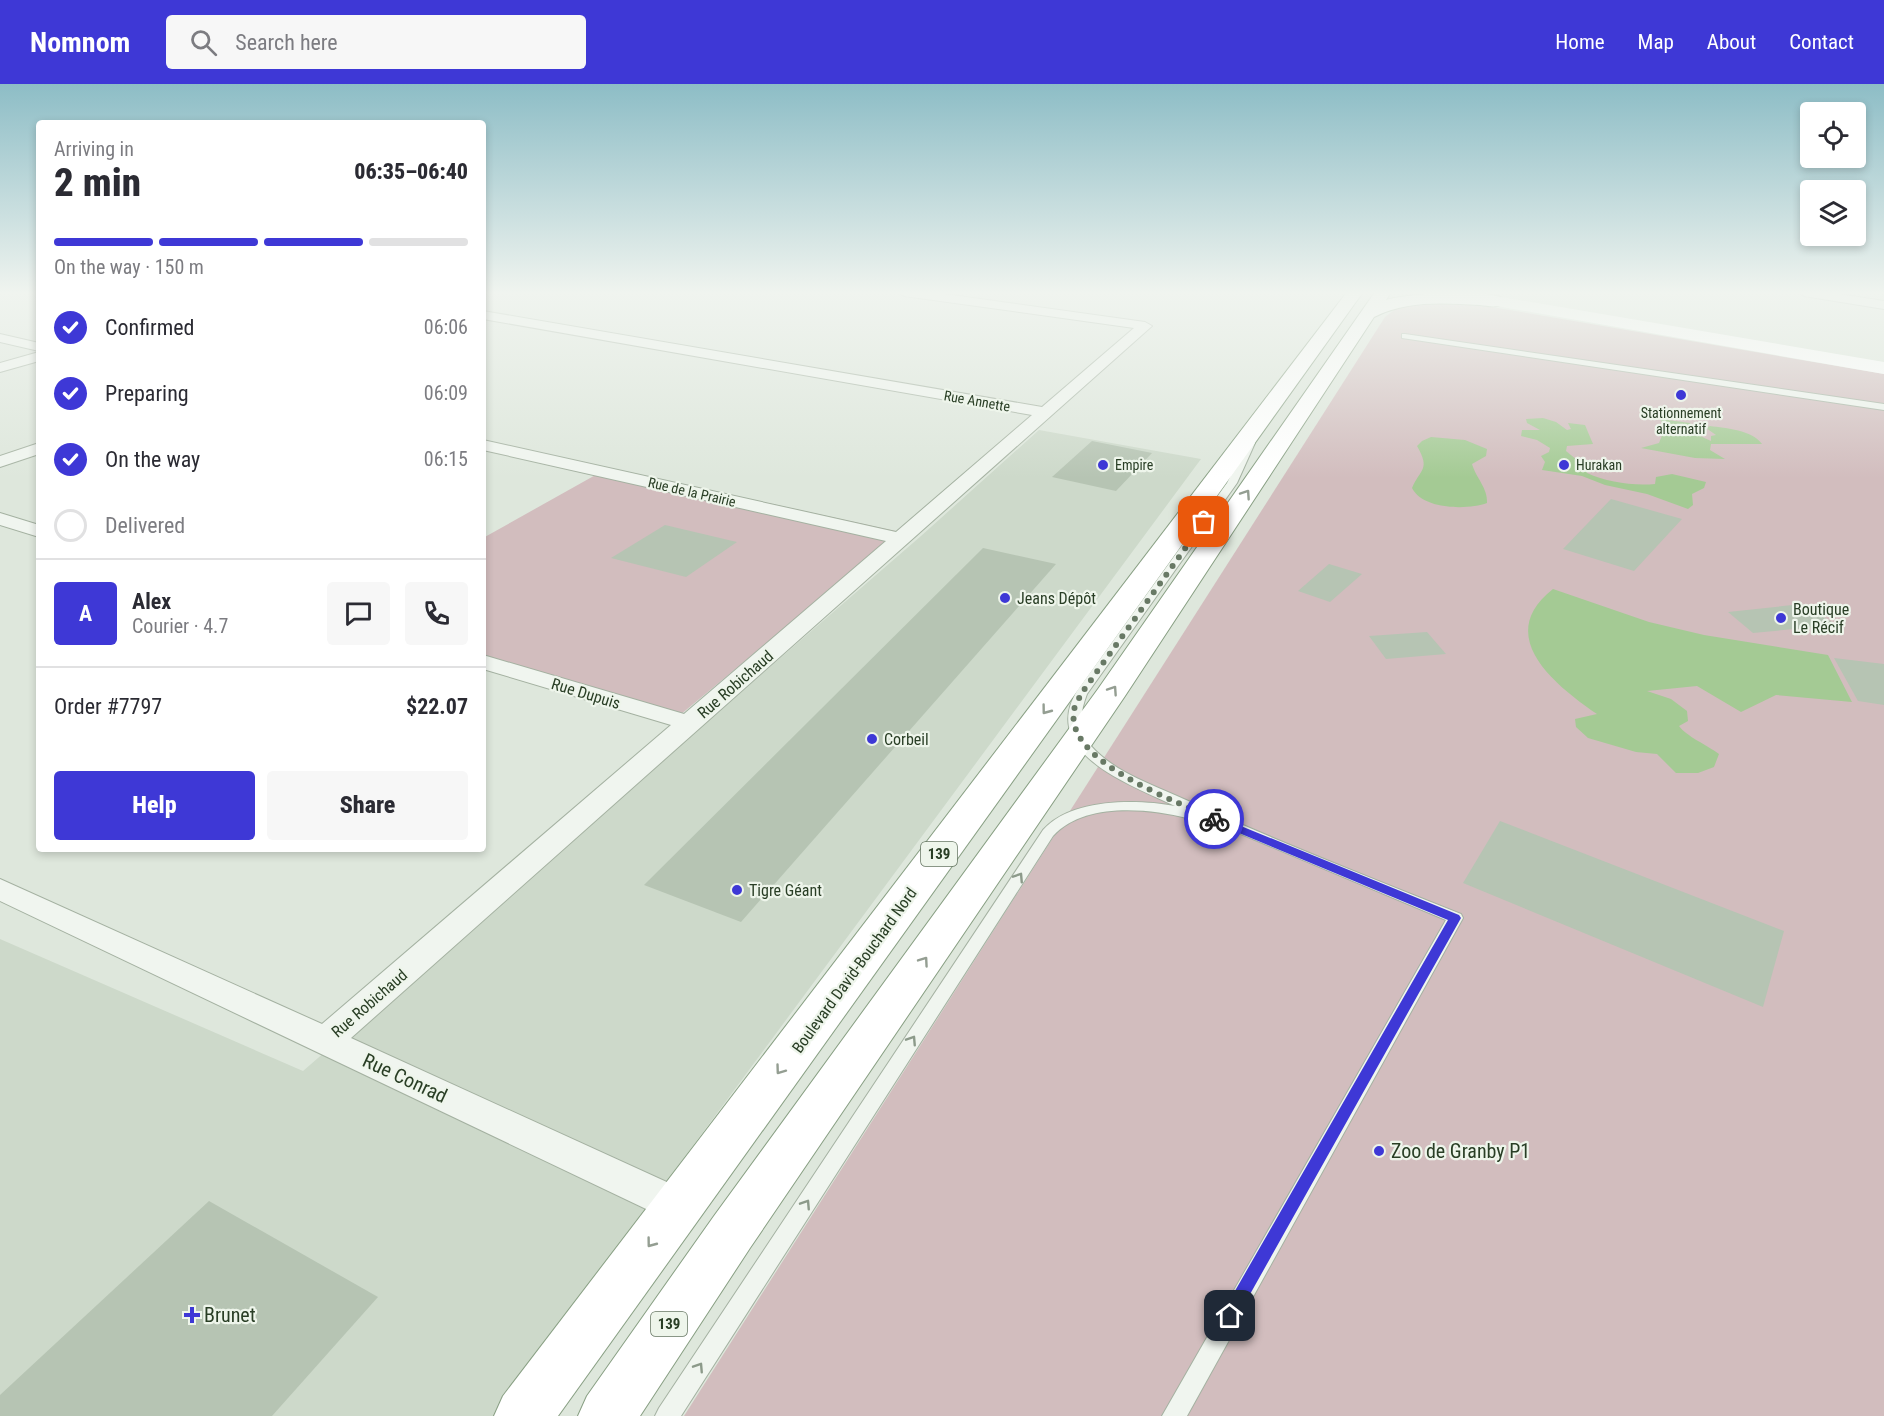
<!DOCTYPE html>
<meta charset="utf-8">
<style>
:root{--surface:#fff;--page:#f7f7f7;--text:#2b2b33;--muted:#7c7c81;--line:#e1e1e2;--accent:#3e38d6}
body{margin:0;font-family:"Roboto Condensed",sans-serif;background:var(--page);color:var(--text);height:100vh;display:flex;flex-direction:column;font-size:22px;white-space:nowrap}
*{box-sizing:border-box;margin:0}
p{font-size:20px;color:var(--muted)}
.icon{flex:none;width:33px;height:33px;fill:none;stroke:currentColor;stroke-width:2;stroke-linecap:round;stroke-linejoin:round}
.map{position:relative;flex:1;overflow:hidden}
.drawer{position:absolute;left:36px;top:36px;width:450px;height:732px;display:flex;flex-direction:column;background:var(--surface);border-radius:6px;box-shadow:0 3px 9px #0003}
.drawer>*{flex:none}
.fabs{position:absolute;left:1800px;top:18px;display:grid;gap:12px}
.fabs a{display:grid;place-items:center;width:66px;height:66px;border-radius:6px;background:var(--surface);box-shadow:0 3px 9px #0003;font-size:30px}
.pin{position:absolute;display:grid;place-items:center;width:51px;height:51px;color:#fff;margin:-26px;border-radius:12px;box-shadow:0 3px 9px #0006}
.courier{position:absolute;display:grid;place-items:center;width:60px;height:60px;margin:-30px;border:4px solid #3e38d6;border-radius:50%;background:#fff;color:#222;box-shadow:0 2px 8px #0007}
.summary em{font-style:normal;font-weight:800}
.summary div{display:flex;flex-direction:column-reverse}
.summary{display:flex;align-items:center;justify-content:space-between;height:102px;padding:0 18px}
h1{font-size:39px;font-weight:800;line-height:45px}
.bar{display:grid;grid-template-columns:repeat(4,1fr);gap:9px 6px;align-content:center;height:72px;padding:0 18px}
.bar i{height:8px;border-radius:4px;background:var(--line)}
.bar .active{background:var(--accent)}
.bar p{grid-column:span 4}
.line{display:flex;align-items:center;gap:15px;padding:0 18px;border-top:2px solid var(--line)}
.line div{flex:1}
.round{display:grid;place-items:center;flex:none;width:63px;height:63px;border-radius:6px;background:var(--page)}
ol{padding:0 18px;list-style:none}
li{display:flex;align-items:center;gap:18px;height:66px}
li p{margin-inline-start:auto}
li .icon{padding:6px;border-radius:50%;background:var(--accent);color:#fff;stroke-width:4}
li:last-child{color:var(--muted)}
li i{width:33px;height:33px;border:3px solid var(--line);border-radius:50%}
.primary-button{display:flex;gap:12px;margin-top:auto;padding:12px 18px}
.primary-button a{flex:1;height:69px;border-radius:6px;background:var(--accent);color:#fff;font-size:24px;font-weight:800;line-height:69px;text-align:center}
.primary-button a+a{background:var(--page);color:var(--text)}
header{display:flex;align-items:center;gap:36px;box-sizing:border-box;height:84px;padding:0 30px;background:var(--accent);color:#fff}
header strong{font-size:28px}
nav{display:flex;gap:33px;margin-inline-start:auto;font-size:21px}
.search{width:420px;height:54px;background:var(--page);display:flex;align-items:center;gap:15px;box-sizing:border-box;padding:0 21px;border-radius:6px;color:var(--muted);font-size:22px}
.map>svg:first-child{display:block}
</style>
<header>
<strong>Nomnom</strong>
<div class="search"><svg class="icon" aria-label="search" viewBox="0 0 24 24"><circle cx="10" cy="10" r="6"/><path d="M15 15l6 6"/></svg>Search here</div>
<nav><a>Home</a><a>Map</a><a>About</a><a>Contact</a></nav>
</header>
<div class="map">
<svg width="1884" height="1332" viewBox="0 0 1884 1332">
<rect width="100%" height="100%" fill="#dee7dc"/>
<polygon fill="#cdd9ca" points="1039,346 1201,375 493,1332 0,1332 0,855 303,987 921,452"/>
<g fill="#d2bdbe">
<polygon points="1446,218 1480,221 1884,290 1884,1332 684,1332 1385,233 1398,223"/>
<polygon points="608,384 900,448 674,636 483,578 483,454"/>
</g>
<g fill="#a4ca94">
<path d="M1543 334 1556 338 1567 346 1571 345 1568 339 1585 341 1593 360 1567 362 1566 367 1588 385 1587 389C1607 398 1632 402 1655 400L1656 393 1672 390 1706 398 1704 404 1692 410 1693 421 1688 425 1647 410 1605 401 1582 392 1542 386 1545 378 1541 372 1549 368 1550 364 1537 356 1521 352 1522 346H1540L1527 339 1526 335Z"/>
<path d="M1660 335 1690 339 1700 352 1711 357V352L1716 351 1706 344 1710 342C1726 344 1752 346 1762 360H1711L1710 366 1725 375 1695 374 1641 364 1659 359 1665 344Z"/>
<path d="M1431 353 1465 356 1487 365 1486 372 1472 380C1476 394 1488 404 1487 419 1468 426 1423 426 1412 404 1420 385 1431 386 1417 362L1422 357Z"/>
<path d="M1553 505 1649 538 1704 551 1828 571 1852 618 1776 611 1741 628 1697 602 1647 607 1671 615 1687 627 1688 637 1679 642C1686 652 1707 661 1719 670L1714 683 1698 689H1676L1657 670 1636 668 1588 654 1576 643 1575 635 1597 630C1555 601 1493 552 1553 505Z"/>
</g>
<g fill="#b6c4b3">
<polygon points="1092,357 1152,369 1116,407 1052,393"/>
<polygon points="1611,415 1682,435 1634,487 1563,465"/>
<polygon points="665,441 737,458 686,493 611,474"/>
<polygon points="983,464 1056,480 741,838 644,801"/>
<polygon points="1329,480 1362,490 1330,518 1298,507"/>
<polygon points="1802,520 1837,541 1753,549 1728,528"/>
<polygon points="1427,548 1446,570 1386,575 1369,552"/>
<polygon points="1834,574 1884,580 1884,621 1858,617"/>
<polygon points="1500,737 1784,847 1763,923 1463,799"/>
<polygon points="209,1117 378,1213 272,1332 0,1332 0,1311"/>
</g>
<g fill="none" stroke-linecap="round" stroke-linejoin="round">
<defs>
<g id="lane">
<polygon points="1405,250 1884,320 1884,326 1402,254 1402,250"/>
<path d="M1248 357 1255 359 1237 399 1087 610C1080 628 1078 646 1091 662 1115 689 1154 701 1186 716 1276 757 1369 793 1461 830L1463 834 1187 1332H1162L1446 836 1193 730 1187 734C1147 724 1084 718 1053 752L681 1332H655L659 1324 1043 746C1071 714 1137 715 1175 722 1134 702 1039 670 1077 607L1227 399Z"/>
</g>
<g id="street">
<polygon points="898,208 930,208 1145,238 1152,242 351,954 693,1110 698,1122 693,1134 679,1139 665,1134 0,817 0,795 322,940 671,641 483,585 483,571 684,630 886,457 483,366 483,356 896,448 1032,331 483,235 483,227 1042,323 1134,244 904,212"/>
<polygon points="1798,208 1826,208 1884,217 1884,225 1804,212"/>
<polygon points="0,250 39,259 39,267 0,258"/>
<polygon points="39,268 39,277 0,288 0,279"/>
<polygon points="39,359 39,370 0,383 0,372"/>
<polygon points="0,429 39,441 39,453 0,441"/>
</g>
<g id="highway">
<polygon points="1347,208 1363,208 558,1332 494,1332 503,1312"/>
<path d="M1375 208H1391L1386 216C1404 210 1495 203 1506 217 1500 225 1489 222 1480 221 1443 219 1408 216 1374 233L1125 612 750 1164 640 1332H578L587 1312 714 1132 1098 605Z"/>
</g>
</defs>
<use href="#lane" stroke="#a4b1a1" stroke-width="2"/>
<use href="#street" stroke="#a4b1a1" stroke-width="2"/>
<use href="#highway" stroke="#889f83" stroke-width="2"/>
<use href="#lane" fill="#f0f5ef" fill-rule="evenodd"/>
<use href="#street" fill="#f0f5ef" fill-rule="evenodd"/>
<polygon fill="#fff" fill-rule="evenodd" points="1437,208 1472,208 1884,278 1884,290 1445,213"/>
<use href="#highway" fill="#fff" fill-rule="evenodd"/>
</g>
<defs><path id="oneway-chevron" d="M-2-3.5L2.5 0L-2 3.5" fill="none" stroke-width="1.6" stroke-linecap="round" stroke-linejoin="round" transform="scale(1.5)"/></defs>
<g stroke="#949e92">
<use href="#oneway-chevron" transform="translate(1246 410) rotate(-56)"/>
<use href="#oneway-chevron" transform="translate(1113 606) rotate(-56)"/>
<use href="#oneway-chevron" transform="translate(1046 626) rotate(127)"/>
<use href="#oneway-chevron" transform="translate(924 877) rotate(-55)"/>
<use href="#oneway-chevron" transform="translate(780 986) rotate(126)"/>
<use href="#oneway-chevron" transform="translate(651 1159) rotate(127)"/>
</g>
<g stroke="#8c9a8a">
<use href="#oneway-chevron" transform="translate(1019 793) rotate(-57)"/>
<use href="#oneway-chevron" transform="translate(912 956) rotate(-57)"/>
<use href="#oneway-chevron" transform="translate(806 1120) rotate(-57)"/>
<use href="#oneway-chevron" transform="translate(699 1283) rotate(-57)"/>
</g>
<linearGradient id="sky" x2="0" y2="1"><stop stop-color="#8dbdc6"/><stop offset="0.53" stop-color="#f0f4ef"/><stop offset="1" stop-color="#f0f4ef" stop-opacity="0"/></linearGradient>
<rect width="1884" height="394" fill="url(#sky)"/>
<polygon fill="#3e38d6" points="1214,731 1459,831 1461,834 1235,1237 1230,1240 1224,1237 1222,1232 1224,1226 1448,836 1210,737 1208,735"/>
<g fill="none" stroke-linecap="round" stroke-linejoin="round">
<path stroke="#687965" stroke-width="6" stroke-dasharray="0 10.8" d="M1204 438 1081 610C1079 615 1074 622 1074 627 1065 678 1177 717 1214 735"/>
</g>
<g fill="#3e38d6" stroke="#eef5eb" stroke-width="2">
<circle cx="1681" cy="311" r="6"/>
<circle cx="1103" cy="381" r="6"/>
<circle cx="1564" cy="381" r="6"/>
<circle cx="1005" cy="514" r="6"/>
<circle cx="1781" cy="534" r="6"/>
<circle cx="872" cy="655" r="6"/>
<circle cx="737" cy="806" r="6"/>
<circle cx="1379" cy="1067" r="6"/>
<path d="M189 1222h6v6h6v6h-6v6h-6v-6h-6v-6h6z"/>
</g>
<g text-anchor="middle" stroke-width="4.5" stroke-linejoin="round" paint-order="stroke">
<g font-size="14" fill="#293e25" stroke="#eef5eb">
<text transform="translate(977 317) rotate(10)" y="5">Rue Annette</text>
<text transform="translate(692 408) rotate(13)" y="5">Rue de la Prairie</text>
</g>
<g font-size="14" fill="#293e25" stroke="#eef5eb" text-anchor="start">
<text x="1681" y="334" text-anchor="middle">Stationnement<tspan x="1681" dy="16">alternatif</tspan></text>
<text x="1115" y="386">Empire</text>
<text x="1576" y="386">Hurakan</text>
</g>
<g fill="#eef5eb" stroke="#647560" stroke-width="1.5">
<rect x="921" y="758" width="36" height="24" rx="4.5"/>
<rect x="651" y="1228" width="36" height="24" rx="4.5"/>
</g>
<g font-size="15" font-weight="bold" fill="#293e25">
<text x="939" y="775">139</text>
<text x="669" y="1245">139</text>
</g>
<g font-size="16" fill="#293e25" stroke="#eef5eb" text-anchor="start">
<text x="1017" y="520">Jeans Dépôt</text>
<text x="1793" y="531">Boutique<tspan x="1793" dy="18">Le Récif</tspan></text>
<text x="884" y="661">Corbeil</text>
<text x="749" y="812">Tigre Géant</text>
</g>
<g font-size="16" fill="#293e25" stroke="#eef5eb">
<text transform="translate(735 600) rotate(-41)" y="6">Rue Robichaud</text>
<text transform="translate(586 609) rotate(17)" y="6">Rue Dupuis</text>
<text transform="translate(854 886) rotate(-54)" y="6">Boulevard David-Bouchard Nord</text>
<text transform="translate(369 919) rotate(-41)" y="6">Rue Robichaud</text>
</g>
<g font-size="20" fill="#293e25" stroke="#eef5eb">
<text transform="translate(405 994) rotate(25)" y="7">Rue Conrad</text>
</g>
<g font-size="20" fill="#293e25" stroke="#eef5eb" text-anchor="start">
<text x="1391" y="1074">Zoo de Granby P1</text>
<text x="204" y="1238">Brunet</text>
</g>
</g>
</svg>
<div class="fabs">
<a><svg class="icon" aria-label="locate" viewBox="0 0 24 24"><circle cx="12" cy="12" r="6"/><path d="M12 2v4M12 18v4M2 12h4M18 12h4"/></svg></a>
<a><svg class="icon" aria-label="layers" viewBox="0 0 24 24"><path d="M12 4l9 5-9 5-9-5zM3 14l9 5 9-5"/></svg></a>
</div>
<div class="pin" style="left:1204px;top:438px;background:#ea580c"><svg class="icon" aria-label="bag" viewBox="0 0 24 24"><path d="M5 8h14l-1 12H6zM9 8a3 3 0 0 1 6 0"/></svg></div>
<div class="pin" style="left:1230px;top:1232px;background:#1f2937"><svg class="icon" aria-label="home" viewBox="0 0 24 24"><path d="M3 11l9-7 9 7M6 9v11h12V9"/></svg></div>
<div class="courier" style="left:1214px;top:735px"><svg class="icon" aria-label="bike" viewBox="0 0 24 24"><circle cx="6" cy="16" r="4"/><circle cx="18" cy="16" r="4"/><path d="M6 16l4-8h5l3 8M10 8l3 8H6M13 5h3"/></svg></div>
<section class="drawer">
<div class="summary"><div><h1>2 min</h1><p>Arriving in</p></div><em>06:35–06:40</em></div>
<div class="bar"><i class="active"></i><i class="active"></i><i class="active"></i><i></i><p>On the way · 150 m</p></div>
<ol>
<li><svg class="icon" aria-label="check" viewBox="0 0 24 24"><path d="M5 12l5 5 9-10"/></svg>Confirmed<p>06:06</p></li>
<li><svg class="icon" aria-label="check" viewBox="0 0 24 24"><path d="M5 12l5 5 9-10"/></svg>Preparing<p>06:09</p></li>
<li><svg class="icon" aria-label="check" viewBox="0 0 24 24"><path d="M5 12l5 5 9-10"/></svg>On the way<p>06:15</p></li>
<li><i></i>Delivered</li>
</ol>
<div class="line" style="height:108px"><b class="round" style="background:var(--accent);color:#fff">A</b><div><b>Alex</b><p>Courier · 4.7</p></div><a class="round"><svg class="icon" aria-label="chat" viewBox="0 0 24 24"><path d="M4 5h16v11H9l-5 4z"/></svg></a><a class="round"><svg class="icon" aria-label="phone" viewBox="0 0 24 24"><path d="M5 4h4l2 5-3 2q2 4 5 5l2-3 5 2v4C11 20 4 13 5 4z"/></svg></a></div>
<div class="line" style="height:78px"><div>Order #7797</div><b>$22.07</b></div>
<div class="primary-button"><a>Help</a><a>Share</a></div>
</section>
</div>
